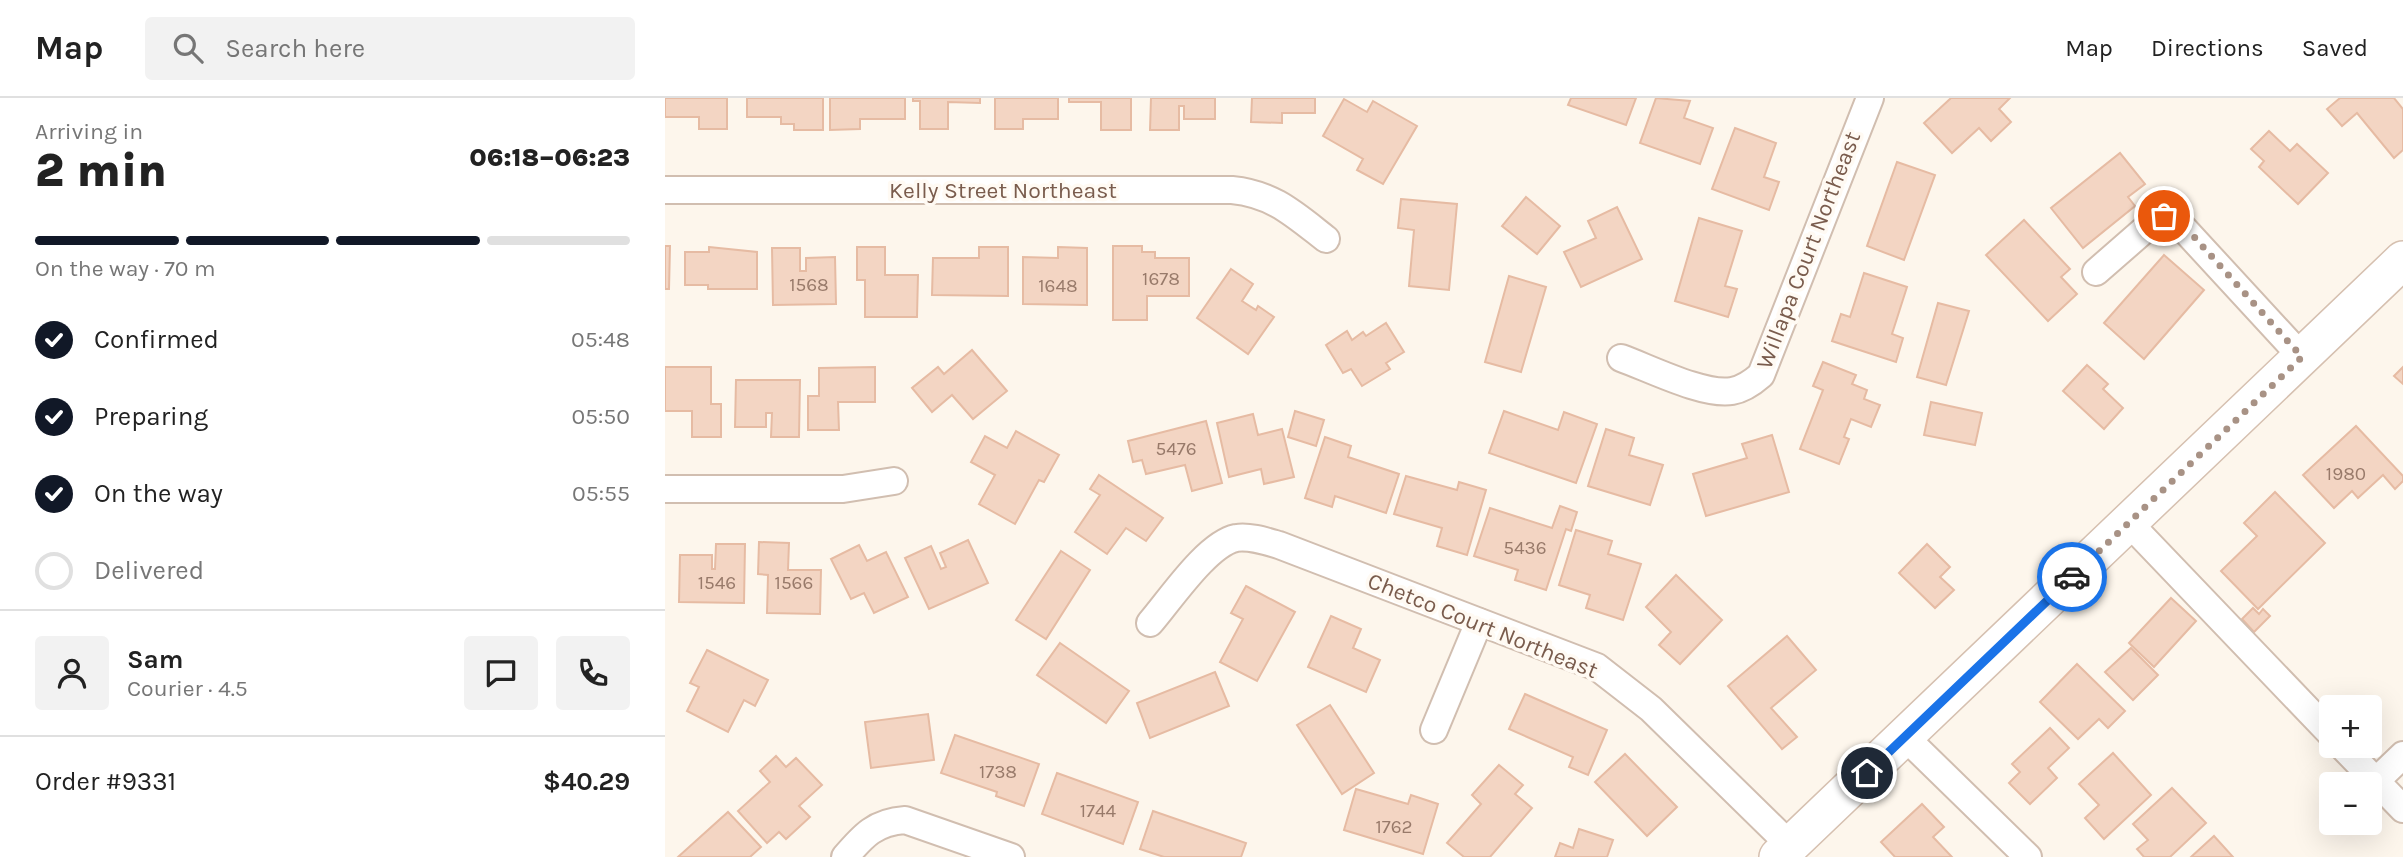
<!DOCTYPE html>
<meta charset="utf-8">
<style>
:root{--surface:#fff;--page:#f2f2f2;--text:#222;--muted:#767676;--line:#e0e0e0;--accent:#111827}
body{margin:0;font-family:Karla,sans-serif;background:var(--page);color:var(--text);height:100vh;display:flex;flex-direction:column;font-size:26px;white-space:nowrap}
*{box-sizing:border-box;margin:0}
p{font-size:23px;color:var(--muted)}
.icon{flex:none;width:38px;height:38px;fill:none;stroke:currentColor;stroke-width:2;stroke-linecap:round;stroke-linejoin:round}
.map{position:relative;flex:1;overflow:hidden}
.side{display:flex;flex-direction:column;background:var(--surface);width:665px}
.side>*{flex:none}
.buttons{position:absolute;left:1654px;top:597px;display:grid;gap:14px}
.buttons a{display:grid;place-items:center;width:63px;height:63px;border-radius:7px;background:var(--surface);box-shadow:0 7px 28px #0002;font-size:35px}
.pin{position:absolute;display:grid;place-items:center;width:60px;height:60px;color:#fff;margin:-30px;border:4px solid #fff;border-radius:50%;box-shadow:0 2px 7px #0007}
.courier{position:absolute;display:grid;place-items:center;width:70px;height:70px;margin:-35px;border:5px solid #1a73e8;border-radius:50%;background:#fff;color:#222;box-shadow:0 2px 9px #0007}
.headline em{font-style:normal;font-weight:800}
.headline div{display:flex;flex-direction:column-reverse}
.headline{display:flex;align-items:center;justify-content:space-between;height:119px;padding:0 35px}
h1{font-size:46px;font-weight:800;line-height:52px}
.bar{display:grid;grid-template-columns:repeat(4,1fr);gap:10px 7px;align-content:center;height:84px;padding:0 35px}
.bar i{height:9px;border-radius:5px;background:var(--line)}
.bar .current{background:var(--accent)}
.bar p{grid-column:span 4}
.line{display:flex;align-items:center;gap:18px;padding:0 35px;border-top:2px solid var(--line)}
.line div{flex:1}
.round{display:grid;place-items:center;flex:none;width:74px;height:74px;border-radius:7px;background:var(--page)}
ol{padding:0 35px;list-style:none}
li{display:flex;align-items:center;gap:21px;height:77px}
li p{margin-inline-start:auto}
li .icon{padding:7px;border-radius:50%;background:var(--accent);color:#fff;stroke-width:4}
li:last-child{color:var(--muted)}
li i{width:38px;height:38px;border:4px solid var(--line);border-radius:50%}
header{display:flex;align-items:center;gap:42px;box-sizing:border-box;height:98px;padding:0 35px;background:var(--surface);border-bottom:2px solid var(--line)}
header strong{font-size:33px}
nav{display:flex;gap:38px;margin-inline-start:auto;font-size:24px}
.search{width:490px;height:63px;background:var(--page);display:flex;align-items:center;gap:18px;box-sizing:border-box;padding:0 24px;border-radius:7px;color:var(--muted);font-size:26px}
main{display:flex;flex:1;min-height:0}
.map>svg:first-child{display:block}
</style>
<header>
<strong>Map</strong>
<div class="search"><svg class="icon" aria-label="search" viewBox="0 0 24 24"><circle cx="10" cy="10" r="6"/><path d="M15 15l6 6"/></svg>Search here</div>
<nav><a>Map</a><a>Directions</a><a>Saved</a></nav>
</header>
<main>
<section class="side">
<div class="headline"><div><h1>2 min</h1><p>Arriving in</p></div><em>06:18–06:23</em></div>
<div class="bar"><i class="current"></i><i class="current"></i><i class="current"></i><i></i><p>On the way · 70 m</p></div>
<ol>
<li><svg class="icon" aria-label="check" viewBox="0 0 24 24"><path d="M5 12l5 5 9-10"/></svg>Confirmed<p>05:48</p></li>
<li><svg class="icon" aria-label="check" viewBox="0 0 24 24"><path d="M5 12l5 5 9-10"/></svg>Preparing<p>05:50</p></li>
<li><svg class="icon" aria-label="check" viewBox="0 0 24 24"><path d="M5 12l5 5 9-10"/></svg>On the way<p>05:55</p></li>
<li><i></i>Delivered</li>
</ol>
<div class="line" style="height:126px"><a class="round"><svg class="icon" aria-label="person" viewBox="0 0 24 24"><circle cx="12" cy="8" r="4"/><path d="M4 21q1-7 8-7t8 7"/></svg></a><div><b>Sam</b><p>Courier · 4.5</p></div><a class="round"><svg class="icon" aria-label="chat" viewBox="0 0 24 24"><path d="M4 5h16v11H9l-5 4z"/></svg></a><a class="round"><svg class="icon" aria-label="phone" viewBox="0 0 24 24"><path d="M5 4h4l2 5-3 2q2 4 5 5l2-3 5 2v4C11 20 4 13 5 4z"/></svg></a></div>
<div class="line" style="height:91px"><div>Order #9331</div><b>$40.29</b></div>
</section>
<div class="map">
<svg width="1738" height="759" viewBox="0 0 1738 759">
<rect width="100%" height="100%" fill="#fdf6ec"/>
<g fill="#f3d5c3" stroke="#e6bba3" stroke-width="2">
<polygon points="0,0 62,0 62,31 34,31 34,19 0,19"/>
<polygon points="82,0 158,0 158,32 129,32 129,26 116,26 116,19 82,19"/>
<polygon points="165,0 240,0 240,21 195,21 195,31 165,32"/>
<polygon points="248,0 315,0 315,5 283,4 283,31 255,31 255,3 248,3"/>
<polygon points="330,0 393,0 393,21 358,21 358,31 330,31"/>
<polygon points="404,0 466,0 466,32 436,32 436,4 404,4"/>
<polygon points="486,0 550,0 550,21 519,21 519,8 514,8 514,32 485,32"/>
<polygon points="587,0 650,0 650,15 617,15 617,25 586,24"/>
<polygon points="906,0 971,0 961,27 903,7"/>
<polygon points="991,0 1025,3 1019,20 1048,30 1035,66 975,45"/>
<polygon points="1286,0 1345,0 1334,11 1346,24 1326,43 1314,30 1287,55 1259,25"/>
<polygon points="1675,0 1729,0 1738,11 1738,52 1729,60 1692,15 1677,28 1662,11"/>
<polygon points="679,1 702,14 708,3 752,28 718,86 692,72 698,61 658,38"/>
<polygon points="1070,30 1111,45 1099,79 1114,84 1104,112 1047,91"/>
<polygon points="1604,33 1625,53 1632,46 1663,75 1633,106 1594,69 1599,63 1586,51"/>
<polygon points="1455,55 1480,86 1463,99 1470,108 1418,150 1386,110"/>
<polygon points="1232,64 1270,77 1239,162 1202,148"/>
<polygon points="861,99 895,128 872,156 837,128"/>
<polygon points="736,101 792,106 784,192 744,188 749,132 733,130"/>
<polygon points="952,109 977,161 916,189 899,154 931,140 923,123"/>
<polygon points="1034,120 1077,133 1060,188 1072,191 1063,219 1010,203"/>
<polygon points="1359,122 1405,171 1396,179 1412,196 1383,223 1321,157"/>
<polygon points="0,148 5,148 4,191 0,191"/>
<polygon points="448,148 477,148 477,154 490,154 490,160 524,160 524,198 482,198 482,222 448,222"/>
<polygon points="44,149 92,154 92,191 43,191 43,187 20,187 20,154 44,154"/>
<polygon points="192,149 220,149 220,177 253,177 252,219 200,219 200,182 192,182"/>
<polygon points="314,149 343,149 343,198 267,197 268,160 314,160"/>
<polygon points="393,149 422,150 422,207 358,206 358,159 393,160"/>
<polygon points="107,150 135,150 135,173 141,173 141,160 170,159 171,206 108,207"/>
<polygon points="1499,157 1539,192 1479,261 1439,225"/>
<polygon points="566,171 588,186 577,203 591,212 593,208 609,219 583,256 532,220"/>
<polygon points="1199,175 1242,189 1227,236 1238,240 1231,264 1167,243 1176,216 1185,219"/>
<polygon points="844,178 881,189 856,274 820,264"/>
<polygon points="1273,205 1304,213 1281,287 1252,279"/>
<polygon points="721,225 739,254 721,265 725,271 697,288 686,271 678,275 661,247 682,233 687,242 698,234 701,238"/>
<polygon points="307,252 342,293 308,321 287,297 267,314 247,290 273,269 279,276"/>
<polygon points="1158,264 1191,277 1187,286 1202,292 1199,301 1215,307 1206,329 1186,321 1179,339 1184,341 1174,366 1135,351 1158,292 1148,288"/>
<polygon points="1422,267 1443,286 1438,291 1458,310 1439,331 1398,293"/>
<polygon points="0,269 46,269 46,306 56,306 56,339 27,339 27,313 0,313"/>
<polygon points="210,269 210,304 173,304 174,332 143,332 143,298 154,298 154,270"/>
<polygon points="1738,269 1738,286 1729,278"/>
<polygon points="71,282 135,282 134,339 106,339 107,315 101,315 101,329 70,329"/>
<polygon points="1266,304 1317,315 1310,347 1259,337"/>
<polygon points="630,313 659,322 651,348 623,339"/>
<polygon points="839,313 893,332 899,314 932,326 911,385 824,355"/>
<polygon points="588,316 593,337 617,331 629,379 599,386 596,371 564,379 552,325"/>
<polygon points="541,323 557,385 527,393 520,367 481,376 477,362 468,364 463,343"/>
<polygon points="1691,328 1738,378 1738,383 1730,391 1718,377 1693,400 1687,393 1669,410 1638,377"/>
<polygon points="941,331 969,340 964,357 998,367 985,407 923,388"/>
<polygon points="351,333 394,357 379,384 374,382 350,426 314,406 330,377 306,364 320,338 342,350"/>
<polygon points="1107,337 1124,394 1041,418 1028,376 1082,360 1077,346"/>
<polygon points="660,339 686,348 683,359 734,376 721,415 670,398 667,409 640,400"/>
<polygon points="434,377 498,420 481,443 461,430 442,456 410,434 435,397 425,391"/>
<polygon points="741,378 792,392 794,384 821,392 802,457 772,448 777,430 729,416"/>
<polygon points="1610,394 1660,445 1593,511 1556,473 1592,438 1579,425"/>
<polygon points="895,408 912,414 906,433 901,431 881,492 850,482 853,472 809,458 825,410 887,430"/>
<polygon points="911,432 947,443 943,456 976,466 958,522 921,510 925,497 894,487"/>
<polygon points="303,442 323,485 264,511 240,460 266,448 276,471 281,469 275,455"/>
<polygon points="94,444 124,445 123,472 156,472 155,516 102,515 103,477 93,476"/>
<polygon points="51,446 80,446 79,505 14,504 15,457 47,457 47,471 50,471"/>
<polygon points="1262,446 1285,469 1275,479 1289,492 1270,510 1234,475"/>
<polygon points="194,447 202,463 221,454 243,499 209,515 199,495 186,501 166,461"/>
<polygon points="396,453 425,472 381,541 351,522"/>
<polygon points="1011,477 1057,522 1015,566 994,547 1006,534 981,509"/>
<polygon points="581,488 630,514 592,583 555,564 578,521 566,515"/>
<polygon points="1506,500 1531,523 1489,569 1464,545"/>
<polygon points="1588,510 1594,516 1598,511 1605,518 1589,534 1577,521"/>
<polygon points="666,518 696,531 688,550 715,562 701,594 643,569"/>
<polygon points="1122,538 1151,572 1106,610 1132,639 1117,651 1063,588"/>
<polygon points="395,545 464,593 441,625 372,577"/>
<polygon points="1466,550 1493,577 1468,602 1440,574"/>
<polygon points="42,552 103,582 90,608 79,602 63,634 22,613 34,589 25,585"/>
<polygon points="1412,566 1460,613 1443,630 1434,621 1413,641 1375,604"/>
<polygon points="550,574 564,608 485,640 472,605"/>
<polygon points="860,596 942,632 923,677 904,669 908,659 844,631"/>
<polygon points="665,607 709,675 677,696 632,627"/>
<polygon points="263,616 269,662 206,670 200,624"/>
<polygon points="1385,630 1404,650 1383,670 1392,680 1365,706 1344,685 1355,674 1347,666"/>
<polygon points="290,637 374,666 359,708 331,698 332,694 276,675"/>
<polygon points="1448,655 1486,697 1439,741 1420,720 1434,707 1414,686"/>
<polygon points="960,656 1012,709 982,738 930,684"/>
<polygon points="111,658 121,669 131,660 157,687 134,708 145,719 121,741 114,734 102,745 73,713 105,684 95,673"/>
<polygon points="834,667 858,687 850,696 867,710 825,759 799,759 782,745 816,706 807,697"/>
<polygon points="392,675 473,704 458,746 377,716"/>
<polygon points="1507,690 1541,725 1505,759 1479,759 1472,751 1483,742 1468,726"/>
<polygon points="691,691 743,706 746,697 773,706 758,756 679,732"/>
<polygon points="1257,706 1279,729 1268,739 1287,759 1230,759 1216,744"/>
<polygon points="488,713 581,745 576,759 499,759 475,751"/>
<polygon points="63,714 96,749 85,759 13,759"/>
<polygon points="914,731 948,742 942,759 890,759 895,745 908,750"/>
<polygon points="1549,738 1568,759 1526,759"/>
</g>
<g fill="none" stroke-linecap="round" stroke-linejoin="round">
<defs>
<g id="street">
<path d="M0 92H567C608 96 629 116 661 141"/>
<polyline points="1431,174 1494,119 1507,118 1637,259"/>
<path d="M956 260C984 270 1039 298 1067 293 1079 291 1088 284 1096 277L1205 0"/>
<polyline points="0,391 178,391 229,383"/>
<polyline points="1464,425 1666,636"/>
<path d="M485 525C505 502 542 446 571 440 585 438 600 443 614 447L932 569 986 611 1125 747"/>
<polyline points="769,632 814,524"/>
<polyline points="1240,639 1363,759"/>
<polyline points="1677,648 1738,711"/>
<polyline points="1711,683 1738,657"/>
<path d="M180 759C198 738 210 724 240 722L346 759"/>
</g>
<polyline id="secondary" points="1113,759 1738,162"/>
</defs>
<use href="#street" stroke="#d1beb0" stroke-width="30"/>
<use href="#secondary" stroke="#d6c0b0" stroke-width="40"/>
<use href="#street" stroke="#fff" stroke-width="26"/>
<use href="#secondary" stroke="#fff" stroke-width="37"/>
</g>
<g fill="none" stroke-linecap="round" stroke-linejoin="round">
<polyline stroke="#a89285" stroke-width="7" stroke-dasharray="0 12.6" points="1407,479 1637,259 1513,121 1499,118"/>
<polyline stroke="#1a73e8" stroke-width="9" points="1202,675 1407,479"/>
</g>
<g text-anchor="middle" stroke-width="7" stroke-linejoin="round" paint-order="stroke">
<g font-size="19" fill="#987a6a">
<text x="496" y="187">1678</text>
<text x="144" y="193">1568</text>
<text x="393" y="194">1648</text>
<text x="511" y="357">5476</text>
<text x="1681" y="382">1980</text>
<text x="860" y="456">5436</text>
<text x="52" y="491">1546</text>
<text x="129" y="491">1566</text>
<text x="333" y="680">1738</text>
<text x="433" y="719">1744</text>
<text x="729" y="735">1762</text>
</g>
<g font-size="23" fill="#7a5c4d" stroke="#fffaf3">
<text x="338" y="100">Kelly Street Northeast</text>
<text transform="translate(1143 152) rotate(-69)" y="8">Willapa Court Northeast</text>
<text transform="translate(818 527) rotate(22)" y="8">Chetco Court Northeast</text>
</g>
</g>
</svg>
<div class="buttons">
<a>+</a>
<a>−</a>
</div>
<div class="pin" style="left:1499px;top:118px;background:#ea580c"><svg class="icon" aria-label="bag" viewBox="0 0 24 24"><path d="M5 8h14l-1 12H6zM9 8a3 3 0 0 1 6 0"/></svg></div>
<div class="pin" style="left:1202px;top:675px;background:#1f2937"><svg class="icon" aria-label="home" viewBox="0 0 24 24"><path d="M3 11l9-7 9 7M6 9v11h12V9"/></svg></div>
<div class="courier" style="left:1407px;top:479px"><svg class="icon" aria-label="car" viewBox="0 0 24 24"><path d="M5 17H2v-5l4-1 3-4h7l3 4 3 1v5h-3M9 17h6M6 11h13"/><circle cx="7" cy="17" r="2"/><circle cx="17" cy="17" r="2"/></svg></div>
</div>
</main>
